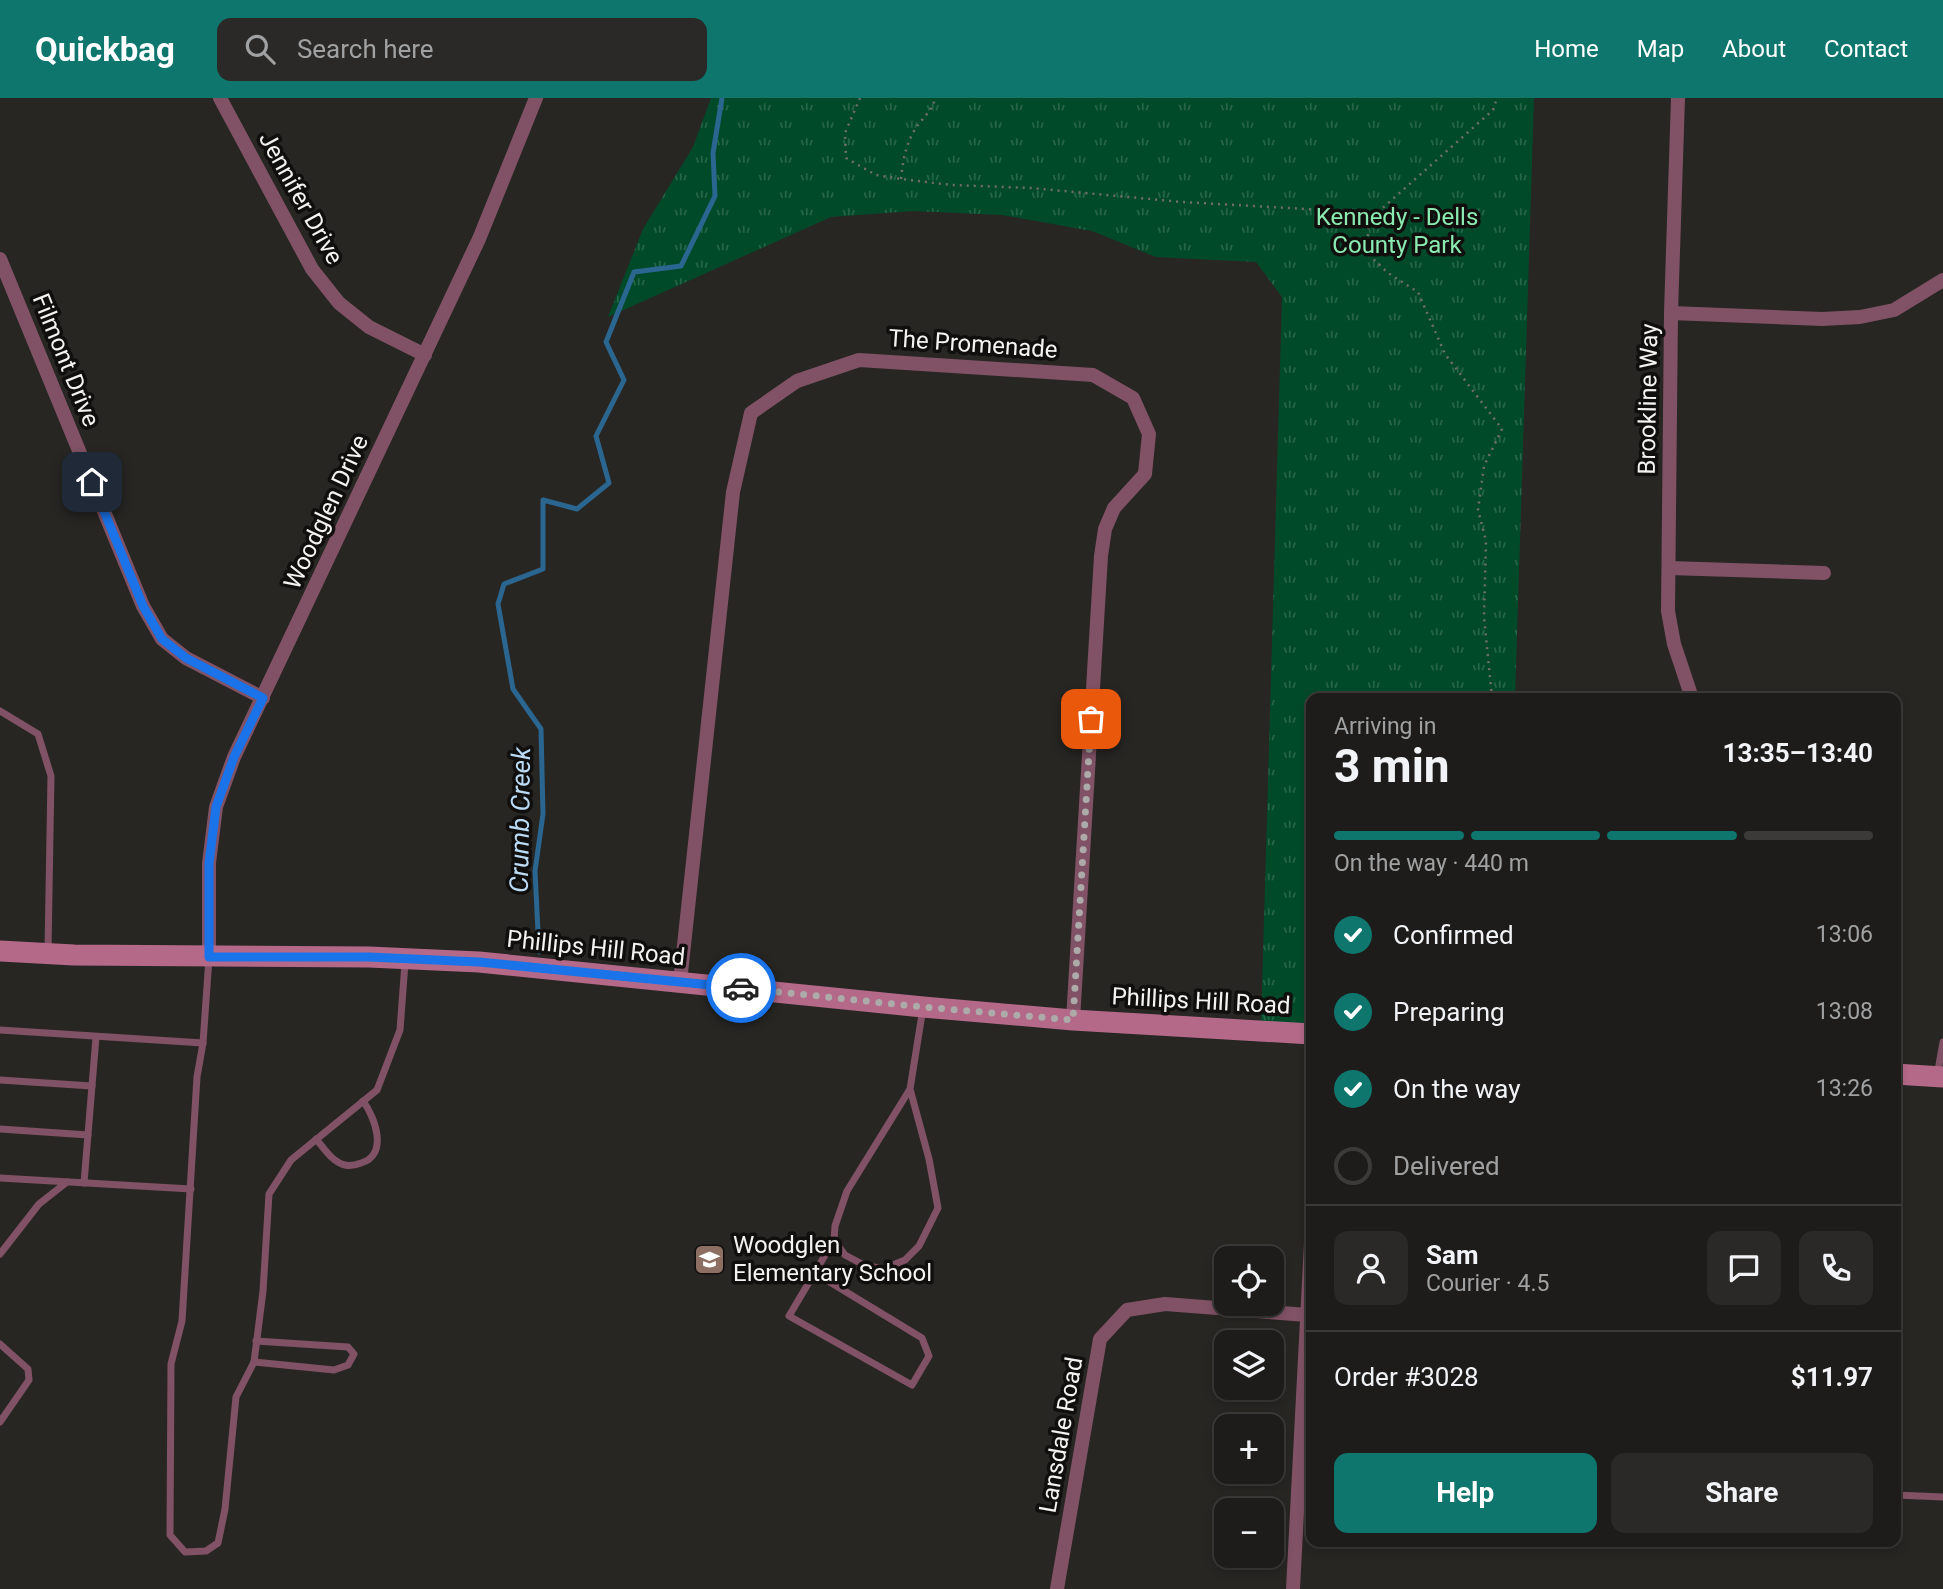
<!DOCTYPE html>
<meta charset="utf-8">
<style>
:root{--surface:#1d1c1a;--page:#2a2927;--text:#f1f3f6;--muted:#a0a1a2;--line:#3b3a39;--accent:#0f766e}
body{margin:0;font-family:Roboto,sans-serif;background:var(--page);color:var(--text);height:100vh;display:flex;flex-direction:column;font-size:26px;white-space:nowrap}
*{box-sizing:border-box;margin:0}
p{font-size:23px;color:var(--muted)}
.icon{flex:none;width:38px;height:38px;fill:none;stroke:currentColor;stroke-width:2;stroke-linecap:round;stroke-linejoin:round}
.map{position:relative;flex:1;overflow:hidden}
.details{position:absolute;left:1306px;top:595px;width:595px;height:854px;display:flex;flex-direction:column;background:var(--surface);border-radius:14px;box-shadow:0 4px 10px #0003,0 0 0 2px var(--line)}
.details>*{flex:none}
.tools{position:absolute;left:1214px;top:1148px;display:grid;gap:14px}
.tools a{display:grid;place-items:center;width:70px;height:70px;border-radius:14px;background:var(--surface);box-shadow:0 4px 10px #0003,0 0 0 2px var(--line);font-size:35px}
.pin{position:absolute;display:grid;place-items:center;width:60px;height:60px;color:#fff;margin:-30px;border-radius:14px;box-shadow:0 4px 10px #0006}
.courier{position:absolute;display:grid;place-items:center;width:70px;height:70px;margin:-35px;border:5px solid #1a73e8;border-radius:50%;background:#fff;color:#222;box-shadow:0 2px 9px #0007}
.headline em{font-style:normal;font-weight:700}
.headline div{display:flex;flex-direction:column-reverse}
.headline{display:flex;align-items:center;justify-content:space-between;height:119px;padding:0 28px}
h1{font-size:46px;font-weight:700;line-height:52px}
.bar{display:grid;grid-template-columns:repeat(4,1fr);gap:10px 7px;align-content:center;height:84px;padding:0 28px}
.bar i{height:9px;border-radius:5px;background:var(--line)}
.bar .selected{background:var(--accent)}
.bar p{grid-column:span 4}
.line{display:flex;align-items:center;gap:18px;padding:0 28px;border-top:2px solid var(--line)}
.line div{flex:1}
.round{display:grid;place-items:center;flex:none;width:74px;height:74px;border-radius:14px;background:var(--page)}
ol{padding:0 28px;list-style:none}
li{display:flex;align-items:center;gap:21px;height:77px}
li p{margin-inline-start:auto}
li .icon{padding:7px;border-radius:50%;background:var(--accent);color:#fff;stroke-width:4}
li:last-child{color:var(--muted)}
li i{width:38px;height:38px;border:4px solid var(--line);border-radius:50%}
.button{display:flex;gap:14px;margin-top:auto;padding:14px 28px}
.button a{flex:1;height:80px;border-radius:14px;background:var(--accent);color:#fff;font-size:28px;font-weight:700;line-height:80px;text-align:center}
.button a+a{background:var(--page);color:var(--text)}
header{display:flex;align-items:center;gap:42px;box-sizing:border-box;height:98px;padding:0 35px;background:var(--accent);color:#fff}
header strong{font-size:33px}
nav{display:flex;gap:38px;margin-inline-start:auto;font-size:24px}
.search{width:490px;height:63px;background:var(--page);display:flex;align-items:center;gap:18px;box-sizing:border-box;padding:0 24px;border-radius:14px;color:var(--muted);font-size:26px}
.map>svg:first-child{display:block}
</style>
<header>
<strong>Quickbag</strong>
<div class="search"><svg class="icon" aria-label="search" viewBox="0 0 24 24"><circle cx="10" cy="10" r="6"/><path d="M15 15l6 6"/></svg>Search here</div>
<nav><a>Home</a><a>Map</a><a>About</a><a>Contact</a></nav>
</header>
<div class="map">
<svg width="1943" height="1491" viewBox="0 0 1943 1491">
<defs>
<pattern id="park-tufts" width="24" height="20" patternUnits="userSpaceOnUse" patternTransform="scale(1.75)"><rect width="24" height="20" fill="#004a29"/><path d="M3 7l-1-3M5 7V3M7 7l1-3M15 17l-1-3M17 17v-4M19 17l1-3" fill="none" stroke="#266548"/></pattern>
</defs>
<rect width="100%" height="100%" fill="#272623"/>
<polygon fill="url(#park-tufts)" points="711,0 1534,0 1515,600 1311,600 1311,928 1261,925 1282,199 1256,164 1156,159 1092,133 1002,117 913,113 831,119 608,219 643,131 693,49"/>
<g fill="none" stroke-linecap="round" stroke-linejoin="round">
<polyline stroke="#2b6691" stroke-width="5" points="539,854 535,773 543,716 541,631 513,591 498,506 504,486 543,471 543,402 577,411 609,385 596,338 624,282 606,244 634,174 681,168 715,98 713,55 722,0"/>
<g stroke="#6f6e6b" stroke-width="2.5" stroke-dasharray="2 5" stroke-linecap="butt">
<polyline points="860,0 845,35 846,60 876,77 901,81 952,87 1031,90 1182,104 1306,111 1344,115 1368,123"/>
<path d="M901 81C903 63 905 49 914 33 920 22 933 13 935 0"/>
<polyline points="1492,600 1484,519 1486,443 1478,412 1484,368 1502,331 1445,256 1418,194 1388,175 1368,156 1368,123 1493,12 1497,0"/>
</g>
<g stroke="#815265" stroke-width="7">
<polyline points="0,613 38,636 51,678 48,852"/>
<polyline points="209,860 203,945 197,979 182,1223 171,1266 170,1437 185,1454 206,1453 218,1445 225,1411 236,1299 254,1264 263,1193 269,1096 291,1062 377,992 400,932 405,865"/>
<polyline points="0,932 203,945"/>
<polyline points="1937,978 1943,944"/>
<polyline points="0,982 92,988"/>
<polyline points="910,991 929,1061 938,1110 919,1148 905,1162 883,1171 864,1167 845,1157 834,1142 835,1128 847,1093 910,991 923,910"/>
<polyline points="0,1031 88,1037"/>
<path d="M316 1041C324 1050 332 1064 345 1067 350 1068 356 1067 361 1065 389 1057 375 1019 363 1003"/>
<polyline points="0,1080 191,1091"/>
<polyline points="84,1085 96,939"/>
<polyline points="0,1156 39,1106 67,1084"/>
<polyline points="815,1175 922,1240 929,1258 912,1287 789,1218 834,1142"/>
<polyline points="0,1246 28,1271 29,1282 0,1324"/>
<polyline points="254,1264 334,1272 348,1267 354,1256 348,1249 256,1243"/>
<polyline points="1895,1397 1943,1399"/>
</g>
<g stroke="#815265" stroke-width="14">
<polyline points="220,0 312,171 339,205 369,229 425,257"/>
<polyline points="1678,0 1671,215 1668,513 1674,546 1690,594 1690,600"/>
<polyline points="0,161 143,508 162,541 186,560 263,600"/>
<polyline points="1671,215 1822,221 1860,219 1894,212 1943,182"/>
<polyline points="1669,470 1824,475"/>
<polyline points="209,859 209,765 216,709 234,659 479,141 536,0"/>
<polyline points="680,884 733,394 751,315 797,283 859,262 1093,277 1133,300 1149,336 1145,376 1114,410 1105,431 1101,458 1073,922"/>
<polyline points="1057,1491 1100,1241 1127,1212 1165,1206 1307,1217"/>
<polyline points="1293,1491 1311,1145"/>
</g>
<g stroke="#b46988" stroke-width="21">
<polyline points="0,853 74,857 369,859 479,864 923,909 1073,922 1311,936"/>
<polyline points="1895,976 1943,979"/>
</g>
</g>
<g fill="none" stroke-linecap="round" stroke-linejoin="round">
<polyline stroke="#acaba9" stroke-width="7" stroke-dasharray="0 12.6" points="741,890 923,909 1073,922 1091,621"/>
<polyline stroke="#1a73e8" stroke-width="9" points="92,384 143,508 162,541 186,560 263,600 234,659 216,709 209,765 209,859 369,859 479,864 741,890"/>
</g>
<defs>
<symbol id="school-square" viewBox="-11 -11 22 22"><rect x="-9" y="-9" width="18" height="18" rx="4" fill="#8d6e63" stroke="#100f0e"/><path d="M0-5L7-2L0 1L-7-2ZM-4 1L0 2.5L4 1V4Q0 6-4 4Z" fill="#fff"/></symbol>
</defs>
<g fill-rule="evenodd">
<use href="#school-square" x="692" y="1144" width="35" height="35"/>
</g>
<g text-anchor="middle" stroke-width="7" stroke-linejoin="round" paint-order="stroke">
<g font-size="24" fill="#f4f3f1" stroke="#100f0e">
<text transform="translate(301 100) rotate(61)" y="8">Jennifer Drive</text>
<text transform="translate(973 246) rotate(4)" y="8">The Promenade</text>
<text transform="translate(66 262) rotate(68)" y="8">Filmont Drive</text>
<text transform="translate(1648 301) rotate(-89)" y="8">Brookline Way</text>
<text transform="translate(326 414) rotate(-65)" y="8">Woodglen Drive</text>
<text transform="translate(596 850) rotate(6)" y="8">Phillips Hill Road</text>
<text transform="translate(1201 903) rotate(3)" y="8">Phillips Hill Road</text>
<text transform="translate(1061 1337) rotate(-80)" y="8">Lansdale Road</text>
</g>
<g font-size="24" fill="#8aeab0" stroke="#100f0e">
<text x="1397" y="127">Kennedy - Dells<tspan x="1397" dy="28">County Park</tspan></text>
</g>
<g font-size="24" fill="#f4f3f1" stroke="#100f0e" text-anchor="start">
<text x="733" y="1155">Woodglen<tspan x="733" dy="28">Elementary School</tspan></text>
</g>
<g font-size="26" font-style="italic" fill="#bbdaf4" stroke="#100f0e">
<text transform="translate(520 722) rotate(-89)" y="9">Crumb Creek</text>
</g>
</g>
</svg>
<div class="tools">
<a><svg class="icon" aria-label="locate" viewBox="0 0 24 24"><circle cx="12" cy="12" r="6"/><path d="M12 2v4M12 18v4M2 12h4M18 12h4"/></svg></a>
<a><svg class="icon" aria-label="layers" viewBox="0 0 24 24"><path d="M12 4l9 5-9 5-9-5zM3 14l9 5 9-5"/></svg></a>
<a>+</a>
<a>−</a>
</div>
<div class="pin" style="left:1091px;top:621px;background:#ea580c"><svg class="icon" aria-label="bag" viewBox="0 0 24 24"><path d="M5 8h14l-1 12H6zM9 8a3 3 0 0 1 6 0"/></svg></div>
<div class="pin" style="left:92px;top:384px;background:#1f2937"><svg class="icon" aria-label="home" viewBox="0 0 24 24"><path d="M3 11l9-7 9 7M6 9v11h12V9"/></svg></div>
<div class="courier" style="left:741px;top:890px"><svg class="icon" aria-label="car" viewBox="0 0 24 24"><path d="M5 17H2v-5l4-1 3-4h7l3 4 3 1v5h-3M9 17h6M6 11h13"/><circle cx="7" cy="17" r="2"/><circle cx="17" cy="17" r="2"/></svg></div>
<section class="details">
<div class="headline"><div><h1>3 min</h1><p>Arriving in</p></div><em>13:35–13:40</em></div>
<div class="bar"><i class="selected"></i><i class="selected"></i><i class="selected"></i><i></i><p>On the way · 440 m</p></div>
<ol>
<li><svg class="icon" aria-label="check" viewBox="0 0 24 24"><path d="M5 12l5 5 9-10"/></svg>Confirmed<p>13:06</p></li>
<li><svg class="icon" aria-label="check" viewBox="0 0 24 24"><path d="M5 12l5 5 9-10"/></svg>Preparing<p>13:08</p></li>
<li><svg class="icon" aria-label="check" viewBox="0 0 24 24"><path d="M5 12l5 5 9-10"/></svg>On the way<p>13:26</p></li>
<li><i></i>Delivered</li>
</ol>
<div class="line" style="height:126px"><a class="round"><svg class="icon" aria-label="person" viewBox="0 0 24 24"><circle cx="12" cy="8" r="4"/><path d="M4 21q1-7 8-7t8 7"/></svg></a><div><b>Sam</b><p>Courier · 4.5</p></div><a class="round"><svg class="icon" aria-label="chat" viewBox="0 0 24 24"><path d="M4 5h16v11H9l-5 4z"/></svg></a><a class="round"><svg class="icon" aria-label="phone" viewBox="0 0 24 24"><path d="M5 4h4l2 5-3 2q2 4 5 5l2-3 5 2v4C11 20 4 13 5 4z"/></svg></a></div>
<div class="line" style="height:91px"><div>Order #3028</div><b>$11.97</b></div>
<div class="button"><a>Help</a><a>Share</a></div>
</section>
</div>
